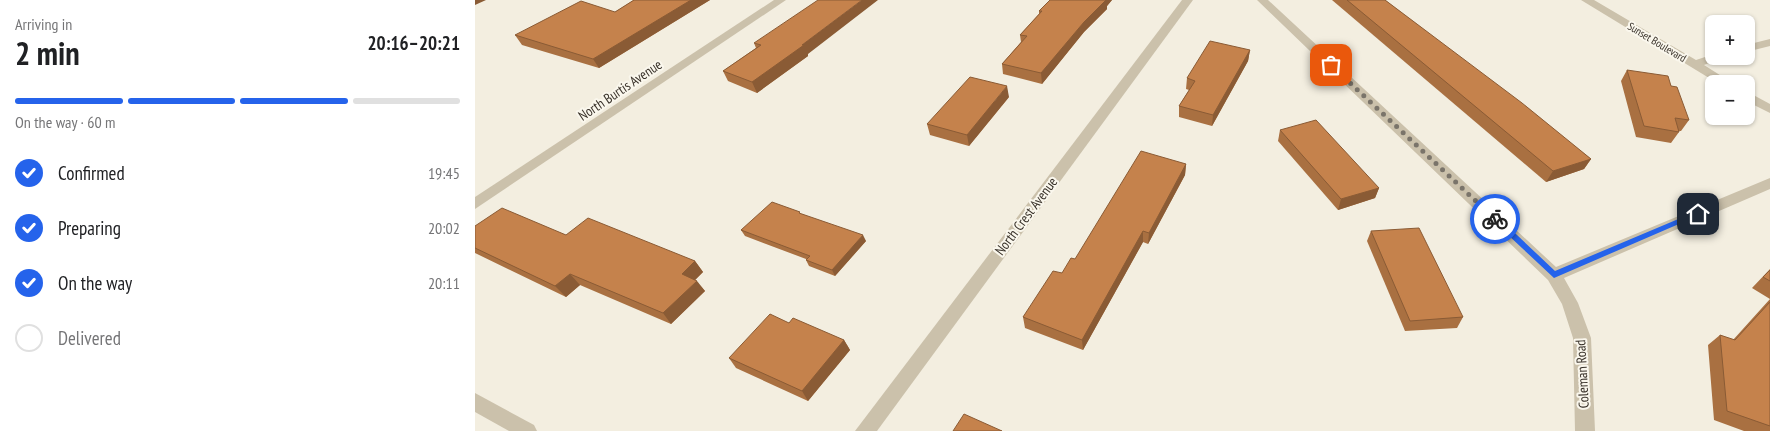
<!DOCTYPE html>
<meta charset="utf-8">
<style>
:root{--surface:#fff;--page:#f2f2f2;--text:#202124;--muted:#757577;--line:#e0e0e0;--accent:#2563eb}
body{margin:0;font-family:"PT Sans Narrow",sans-serif;background:var(--page);color:var(--text);height:100vh;display:flex;flex-direction:column;font-size:19px;white-space:nowrap}
*{box-sizing:border-box;margin:0}
p{font-size:16px;color:var(--muted)}
.icon{flex:none;width:28px;height:28px;fill:none;stroke:currentColor;stroke-width:2;stroke-linecap:round;stroke-linejoin:round}
.map{position:relative;flex:1;overflow:hidden}
.drawer{display:flex;flex-direction:column;background:var(--surface);width:475px}
.drawer>*{flex:none}
.buttons{position:absolute;left:1230px;top:15px;display:grid;gap:10px}
.buttons a{display:grid;place-items:center;width:50px;height:50px;border-radius:8px;background:var(--surface);box-shadow:0 1px 4px #0004;font-size:25px}
.pin{position:absolute;display:grid;place-items:center;width:42px;height:42px;color:#fff;margin:-21px;border-radius:10px;box-shadow:0 2px 8px #0006}
.courier{position:absolute;display:grid;place-items:center;width:50px;height:50px;margin:-25px;border:4px solid #2563eb;border-radius:50%;background:#fff;color:#222;box-shadow:0 1px 6px #0007}
.overview em{font-style:normal;font-weight:600}
.overview div{display:flex;flex-direction:column-reverse}
.overview{display:flex;align-items:center;justify-content:space-between;height:85px;padding:0 15px}
h1{font-size:32px;font-weight:600;line-height:38px}
.bar{display:grid;grid-template-columns:repeat(4,1fr);gap:8px 5px;align-content:center;height:60px;padding:0 15px}
.bar i{height:6px;border-radius:4px;background:var(--line)}
.bar .current{background:var(--accent)}
.bar p{grid-column:span 4}
ol{padding:0 15px;list-style:none}
li{display:flex;align-items:center;gap:15px;height:55px}
li p{margin-inline-start:auto}
li .icon{padding:5px;border-radius:50%;background:var(--accent);color:#fff;stroke-width:4}
li:last-child{color:var(--muted)}
li i{width:28px;height:28px;border:2px solid var(--line);border-radius:50%}
main{display:flex;flex:1;min-height:0}
.map>svg:first-child{display:block}
</style>
<main>
<section class="drawer">
<div class="overview"><div><h1>2 min</h1><p>Arriving in</p></div><em>20:16–20:21</em></div>
<div class="bar"><i class="current"></i><i class="current"></i><i class="current"></i><i></i><p>On the way · 60 m</p></div>
<ol>
<li><svg class="icon" aria-label="check" viewBox="0 0 24 24"><path d="M5 12l5 5 9-10"/></svg>Confirmed<p>19:45</p></li>
<li><svg class="icon" aria-label="check" viewBox="0 0 24 24"><path d="M5 12l5 5 9-10"/></svg>Preparing<p>20:02</p></li>
<li><svg class="icon" aria-label="check" viewBox="0 0 24 24"><path d="M5 12l5 5 9-10"/></svg>On the way<p>20:11</p></li>
<li><i></i>Delivered</li>
</ol>
</section>
<div class="map">
<svg width="1295" height="431" viewBox="0 0 1295 431">
<rect width="100%" height="100%" fill="#f3eee0"/>
<g fill="none" stroke-linecap="round" stroke-linejoin="round">
<g fill="#cbc1ab" fill-rule="evenodd">
<polygon points="299,0 311,0 0,209 0,197"/>
<polygon points="707,0 718,0 402,431 380,431"/>
<polygon points="782,0 793,0 1081,267 1295,178 1295,189 1089,278 1103,303 1116,338 1120,431 1100,431 1098,338 1087,304 1073,280"/>
<polygon points="1106,0 1119,0 1221,60 1239,54 1239,56 1252,56 1229,65 1259,84 1244,84"/>
<polygon points="1295,39 1295,46 1271,52 1271,45"/>
<polygon points="1271,91 1295,104 1295,113 1271,101"/>
<polygon points="0,393 59,425 62,431 34,431 0,412"/>
</g>
</g>
<g fill="#a97041">
<polygon points="159,0 235,0 124,68 47,45 40,35 140,12"/>
<polygon points="575,0 637,0 632,6 632,9 609,32 567,84 528,74 527,64 546,42 545,35 564,14 564,11"/>
<polygon points="857,0 910,0 1116,159 1109,169 1071,182"/>
<polygon points="279,43 333,54 333,56 282,93 253,81 248,71 281,48"/>
<polygon points="775,50 773,61 737,126 704,117 704,106 714,90 711,89 712,78"/>
<polygon points="1152,70 1196,86 1214,120 1206,131 1204,131 1204,132 1196,143 1161,137 1146,81"/>
<polygon points="534,97 494,146 455,135 452,124"/>
<polygon points="805,130 904,188 900,198 863,210 803,141"/>
<polygon points="711,164 710,175 673,244 668,242 608,350 550,328 548,317 587,273"/>
<polygon points="327,214 391,241 360,276 334,266 331,260 331,259 270,236 266,230"/>
<polygon points="0,226 91,235 220,261 228,272 220,280 230,291 196,324 105,285 91,297 0,253"/>
<polygon points="896,231 988,317 982,328 930,331 892,241"/>
<polygon points="1295,269 1295,431 1269,431 1239,420 1233,345 1245,335 1258,340 1295,299 1277,288"/>
<polygon points="314,323 369,340 375,350 333,401 261,368 254,358"/>
</g>
<g fill="#8a5b35">
<polygon points="0,0 11,0 0,5"/>
<polygon points="216,0 235,0 124,68 118,59"/>
<polygon points="387,0 403,0 333,54 333,56 282,93 277,82"/>
<polygon points="629,0 637,0 632,6 632,9 609,32 567,84 566,73 609,22"/>
<polygon points="775,50 773,61 737,126 738,115"/>
<polygon points="532,86 534,97 494,146 492,135"/>
<polygon points="1116,159 1109,169 1071,182 1078,171"/>
<polygon points="711,164 710,175 673,244 674,233"/>
<polygon points="904,188 900,198 863,210 866,199"/>
<polygon points="668,231 668,242 608,350 607,340"/>
<polygon points="388,235 391,241 360,276 357,270"/>
<polygon points="220,261 228,272 215,285 207,274"/>
<polygon points="95,274 105,285 91,297 80,286"/>
<polygon points="222,281 230,291 196,324 188,313"/>
<polygon points="369,340 375,350 333,401 327,391"/>
</g>
<g fill="#c5824c" stroke="#8a5b35">
<polygon points="159,0 216,0 118,59 40,35 106,1 140,12"/>
<polygon points="343,0 387,0 327,45 329,45 277,82 248,71 286,45 279,43"/>
<polygon points="575,0 631,0 609,22 566,73 527,64 552,36 545,35 567,11 564,11"/>
<polygon points="872,0 910,0 1047,103 1116,159 1078,171"/>
<polygon points="735,41 775,50 738,115 704,106 720,81 712,78"/>
<polygon points="1152,70 1193,76 1196,86 1202,87 1214,120 1200,118 1204,132 1169,126"/>
<polygon points="495,77 532,86 492,135 452,124"/>
<polygon points="841,120 904,188 866,199 805,130"/>
<polygon points="666,151 711,164 674,233 668,231 607,340 548,317 578,271 587,273 596,258 600,259"/>
<polygon points="297,202 325,212 324,213 388,235 357,270 331,260 335,256 266,230"/>
<polygon points="27,208 91,235 113,218 220,261 207,274 222,281 188,313 95,274 80,286 0,248 0,226"/>
<polygon points="944,228 988,317 935,321 896,231"/>
<polygon points="1295,270 1295,281 1288,277"/>
<polygon points="1295,302 1295,426 1252,411 1245,335 1260,340"/>
<polygon points="295,314 314,323 318,318 369,340 327,391 254,358"/>
<polygon points="489,414 527,431 478,431"/>
</g>
<polygon fill="#2563eb" points="1220,212 1227,214 1079,278 1016,219 1023,217 1080,271"/>
<g fill="none" stroke-linecap="round" stroke-linejoin="round">
<polyline stroke="#7a746a" stroke-width="5" stroke-dasharray="0 9" points="856,65 1020,219"/>
</g>
<g text-anchor="middle" stroke-width="4" stroke-linejoin="round" paint-order="stroke">
<g font-size="11" fill="#39322a" stroke="#faf7ed">
<text transform="translate(1182 42) rotate(31)" y="4">Sunset Boulevard</text>
</g>
<g font-size="14" fill="#39322a" stroke="#faf7ed">
<text transform="translate(145 90) rotate(-34)" y="5">North Burtis Avenue</text>
<text transform="translate(551 216) rotate(-53)" y="5">North Crest Avenue</text>
<text transform="translate(1107 374) rotate(-93)" y="5">Coleman Road</text>
</g>
</g>
</svg>
<div class="buttons">
<a>+</a>
<a>−</a>
</div>
<div class="pin" style="left:856px;top:65px;background:#ea580c"><svg class="icon" aria-label="bag" viewBox="0 0 24 24"><path d="M5 8h14l-1 12H6zM9 8a3 3 0 0 1 6 0"/></svg></div>
<div class="pin" style="left:1223px;top:214px;background:#1f2937"><svg class="icon" aria-label="home" viewBox="0 0 24 24"><path d="M3 11l9-7 9 7M6 9v11h12V9"/></svg></div>
<div class="courier" style="left:1020px;top:219px"><svg class="icon" aria-label="bike" viewBox="0 0 24 24"><circle cx="6" cy="16" r="4"/><circle cx="18" cy="16" r="4"/><path d="M6 16l4-8h5l3 8M10 8l3 8H6M13 5h3"/></svg></div>
</div>
</main>
